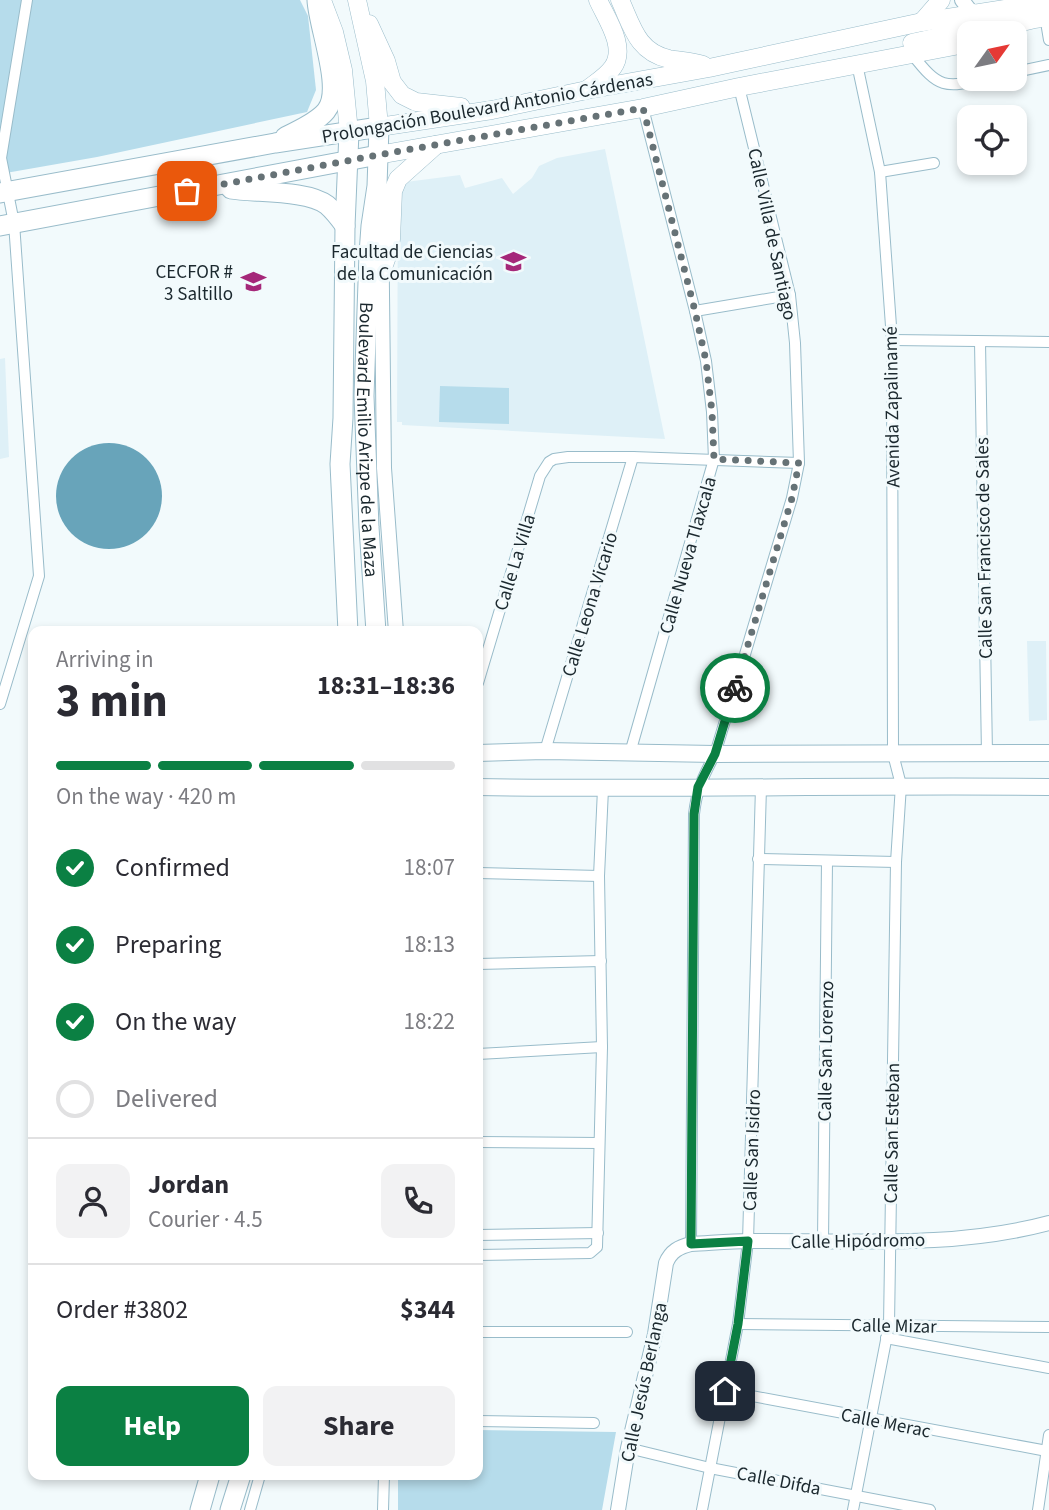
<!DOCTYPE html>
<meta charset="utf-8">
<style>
:root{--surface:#fff;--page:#f2f2f3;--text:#2b2b33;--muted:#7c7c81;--line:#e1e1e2;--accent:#0b8043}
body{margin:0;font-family:"Source Sans 3",sans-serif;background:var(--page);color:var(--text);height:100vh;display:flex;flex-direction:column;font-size:26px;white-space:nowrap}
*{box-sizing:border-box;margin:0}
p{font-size:23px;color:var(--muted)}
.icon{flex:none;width:38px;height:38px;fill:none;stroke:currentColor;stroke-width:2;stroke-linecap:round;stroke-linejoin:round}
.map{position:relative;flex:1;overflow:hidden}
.sheet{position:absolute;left:28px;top:626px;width:455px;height:854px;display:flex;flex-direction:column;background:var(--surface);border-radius:14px;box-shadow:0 4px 10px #0003}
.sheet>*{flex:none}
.needle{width:46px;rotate:57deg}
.buttons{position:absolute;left:957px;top:21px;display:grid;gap:14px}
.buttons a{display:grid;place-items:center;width:70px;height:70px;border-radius:14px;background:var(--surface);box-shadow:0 4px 10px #0003;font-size:35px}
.pin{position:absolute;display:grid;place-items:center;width:60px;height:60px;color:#fff;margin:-30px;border-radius:14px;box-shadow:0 4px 10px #0006}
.courier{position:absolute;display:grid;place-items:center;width:70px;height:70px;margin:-35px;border:5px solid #0b8043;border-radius:50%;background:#fff;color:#222;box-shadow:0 2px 9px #0007}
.overview em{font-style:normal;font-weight:700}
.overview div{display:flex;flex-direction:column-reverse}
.overview{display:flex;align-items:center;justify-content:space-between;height:119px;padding:0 28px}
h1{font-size:46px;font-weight:700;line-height:52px}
.bar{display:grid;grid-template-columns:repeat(4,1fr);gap:10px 7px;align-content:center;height:84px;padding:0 28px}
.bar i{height:9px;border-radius:5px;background:var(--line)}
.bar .on{background:var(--accent)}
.bar p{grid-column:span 4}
.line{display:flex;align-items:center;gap:18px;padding:0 28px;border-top:2px solid var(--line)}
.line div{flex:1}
.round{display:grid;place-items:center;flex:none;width:74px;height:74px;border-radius:14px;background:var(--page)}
ol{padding:0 28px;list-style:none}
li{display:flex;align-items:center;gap:21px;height:77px}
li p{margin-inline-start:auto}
li .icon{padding:7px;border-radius:50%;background:var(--accent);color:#fff;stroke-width:4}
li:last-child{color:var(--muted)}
li i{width:38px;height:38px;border:4px solid var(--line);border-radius:50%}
.primary-button{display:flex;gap:14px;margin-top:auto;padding:14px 28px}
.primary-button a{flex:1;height:80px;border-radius:14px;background:var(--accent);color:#fff;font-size:28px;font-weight:700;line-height:80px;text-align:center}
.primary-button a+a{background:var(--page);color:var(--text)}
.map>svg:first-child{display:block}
</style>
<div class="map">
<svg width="1049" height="1510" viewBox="0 0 1049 1510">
<rect width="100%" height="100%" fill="#f2fafc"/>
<g fill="#def0f7">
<polygon points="605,149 665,439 402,425 402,422 397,422 398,183 460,175 465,188 502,178 513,194 532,178 539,166 557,158"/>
<polygon points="5,358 9,457 0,459 0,359"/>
<polygon points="1027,641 1046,641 1047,720 1029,721"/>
</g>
<g fill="#b6dceb">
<polygon points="0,0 300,0 308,16 316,90 307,112 97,157 0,174"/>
<polygon points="440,386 509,388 509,424 439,422"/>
<polygon points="478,1430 616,1432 602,1510 398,1510 398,1475 478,1475"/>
</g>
<circle fill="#68a4ba" cx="109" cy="496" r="53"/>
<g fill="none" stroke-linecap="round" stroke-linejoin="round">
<defs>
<g id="minor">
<polyline points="1047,28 1049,40"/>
<path d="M912 54C939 89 944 88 986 79"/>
<polyline points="1015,72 1049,65"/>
<polyline points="880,172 934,163"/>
<polyline points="695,311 790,295"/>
<polyline points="892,340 1049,342"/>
<polyline points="980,342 987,754"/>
<polyline points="478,683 540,476 549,462 554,459 568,457 633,457 799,463"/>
<polyline points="0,704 39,576 14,223 1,158 27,0"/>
<polyline points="545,751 633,457"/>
<polyline points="630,753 714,459 712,412 706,361 695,311 643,108"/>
<polyline points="758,859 896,862"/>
<polyline points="478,873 599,876"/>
<polyline points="478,964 601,961"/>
<polyline points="478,1054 602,1047"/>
<polyline points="478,1142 599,1143"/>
<polyline points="478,1235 598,1233"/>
<polyline points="823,1241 827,861"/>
<path d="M691 1244 694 814C697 788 703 777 715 754L792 498 799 463 795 343 790 295 739 87"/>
<polyline points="478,1255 590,1253 597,1247 602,1047 599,876 603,789"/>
<polyline points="738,1324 1049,1327"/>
<polyline points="478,1332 627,1332"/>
<polyline points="886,1338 1049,1368"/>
<polyline points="725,1391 1047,1451"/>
<polyline points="478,1421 594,1423"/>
<polyline points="628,1448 710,1468 930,1510"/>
<polyline points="250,1510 260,1475"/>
<polyline points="383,1510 384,1475"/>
<polyline points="702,1510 738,1324 748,1241 761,787"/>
<polyline points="853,1510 889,1325 896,862 901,785 893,754 892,340 880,172 857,64"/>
<polyline points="1038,1510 1049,1435"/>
</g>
<g id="tertiary">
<polyline points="962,0 972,13"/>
<polyline points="381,207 384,468 396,632"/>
<path d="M618 1510 628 1448 655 1334 666 1263C671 1251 679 1247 691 1244 711 1243 731 1241 750 1241 850 1240 952 1249 1049 1223"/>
</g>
<g id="secondary">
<polyline points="478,753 545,751 715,754 1049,753"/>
<path d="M478 787C668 790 859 785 1049 787"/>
</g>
<g id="primary">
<polyline points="357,0 375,81 379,127 492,110 587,90 709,68 922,22 1049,2"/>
<path d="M620 0C632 26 637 52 669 59 680 61 692 61 703 65"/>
<polyline points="323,3 334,32 343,70 349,132"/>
<path d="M972 13C993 35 1023 19 1049 17"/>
<polyline points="922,22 941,0"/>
<polyline points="369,24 386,61 392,82 402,95 416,102 461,107"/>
<path d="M912 43C933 38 963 35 972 13"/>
<path d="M588 89C597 82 607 76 613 67 627 47 606 18 598 0"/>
<polyline points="378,155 643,108 739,87 970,43"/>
<polyline points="380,276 389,251 391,239 393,191 398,179 436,145"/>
</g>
<g id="trunk">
<path d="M285 137C298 130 316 123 326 111 344 90 318 27 317 0"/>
<path d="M231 189C256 193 308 190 327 205 334 211 340 219 345 226"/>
<path id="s1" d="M0 193 275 143 379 127 377 186 371 226 369 254 364 396 369 527 376 632"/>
<polyline points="0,226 378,155"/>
<polyline points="348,632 340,464 343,418 345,226 349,132"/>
<polyline points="200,1510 210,1475"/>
<polyline points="230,1510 241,1475"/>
</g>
</defs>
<use href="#minor" stroke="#99bcca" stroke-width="12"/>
<use href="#tertiary" stroke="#99bcca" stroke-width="16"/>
<use href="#secondary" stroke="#99bcca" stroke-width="18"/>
<use href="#primary" stroke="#99bcca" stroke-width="19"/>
<use href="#trunk" stroke="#99bcca" stroke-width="21"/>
<use href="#minor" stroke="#fff" stroke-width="10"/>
<use href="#tertiary" stroke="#fff" stroke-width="14"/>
<use href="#secondary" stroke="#fff" stroke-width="16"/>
<use href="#primary" stroke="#fff" stroke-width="18"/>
<use href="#trunk" stroke="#fff" stroke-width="19"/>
</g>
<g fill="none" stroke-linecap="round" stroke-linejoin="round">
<polyline stroke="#667276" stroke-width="7" stroke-dasharray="0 12.6" points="187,191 378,155 643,108 695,311 706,361 712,412 714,459 799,463 792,498 735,688"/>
<polyline stroke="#0b8043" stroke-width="9" points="725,1391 738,1324 748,1241 691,1244 694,814 698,787 715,754 735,688"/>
</g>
<defs>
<symbol id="university-bare" viewBox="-9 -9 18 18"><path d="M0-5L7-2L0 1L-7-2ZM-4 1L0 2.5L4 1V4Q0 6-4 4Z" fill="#a52779" stroke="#f2fafc" stroke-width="2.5" paint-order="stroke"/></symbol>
<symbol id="school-bare" viewBox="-9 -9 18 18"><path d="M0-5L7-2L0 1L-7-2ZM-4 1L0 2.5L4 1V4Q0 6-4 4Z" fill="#a52779" stroke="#f2fafc" stroke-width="2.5" paint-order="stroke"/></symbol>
</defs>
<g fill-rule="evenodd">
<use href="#university-bare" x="496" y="244" width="35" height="35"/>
<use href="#school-bare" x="236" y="264" width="35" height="35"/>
</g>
<g text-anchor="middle" stroke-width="6" stroke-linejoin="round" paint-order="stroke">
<g font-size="19" fill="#1b282e" stroke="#f2fafc">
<text transform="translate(487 107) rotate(-10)" y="7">Prolongación Boulevard Antonio Cárdenas</text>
<text transform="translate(773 234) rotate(78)" y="7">Calle Villa de Santiago</text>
<text transform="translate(891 407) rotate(-91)" y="7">Avenida Zapalinamé</text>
<text dy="7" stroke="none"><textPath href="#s1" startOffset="698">Boulevard Emilio Arizpe de la Maza</textPath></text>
<text transform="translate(983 548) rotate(-91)" y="7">Calle San Francisco de Sales</text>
<text transform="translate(687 555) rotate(-74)" y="7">Calle Nueva Tlaxcala</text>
<text transform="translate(514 562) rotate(-73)" y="7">Calle La Villa</text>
<text transform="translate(589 604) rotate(-73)" y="7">Calle Leona Vicario</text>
<text transform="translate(825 1051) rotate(-89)" y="7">Calle San Lorenzo</text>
<text transform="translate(891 1133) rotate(-89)" y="7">Calle San Esteban</text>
<text transform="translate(751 1150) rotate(-88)" y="7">Calle San Isidro</text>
<text transform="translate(858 1240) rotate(-1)" y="7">Calle Hipódromo</text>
<text transform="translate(894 1325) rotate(1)" y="7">Calle Mizar</text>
<text transform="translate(643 1382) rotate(-78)" y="7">Calle Jesús Berlanga</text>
<text transform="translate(886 1422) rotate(11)" y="7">Calle Merac</text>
<text transform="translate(779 1480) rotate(11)" y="7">Calle Difda</text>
</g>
<g font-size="19" fill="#1b282e" stroke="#f2fafc" text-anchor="end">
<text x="493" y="258">Facultad de Ciencias<tspan x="493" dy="22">de la Comunicación</tspan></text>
<text x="233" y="278">CECFOR #<tspan x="233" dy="22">3 Saltillo</tspan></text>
</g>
</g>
</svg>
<div class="buttons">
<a><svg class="needle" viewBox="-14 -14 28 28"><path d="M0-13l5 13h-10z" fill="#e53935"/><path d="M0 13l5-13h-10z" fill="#7c7c81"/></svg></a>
<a><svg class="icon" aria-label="locate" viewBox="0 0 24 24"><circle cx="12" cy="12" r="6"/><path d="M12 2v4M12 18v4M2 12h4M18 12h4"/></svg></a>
</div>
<div class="pin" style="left:187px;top:191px;background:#ea580c"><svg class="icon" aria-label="bag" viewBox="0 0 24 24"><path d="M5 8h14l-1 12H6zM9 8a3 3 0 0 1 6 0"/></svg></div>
<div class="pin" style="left:725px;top:1391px;background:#1f2937"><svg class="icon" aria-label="home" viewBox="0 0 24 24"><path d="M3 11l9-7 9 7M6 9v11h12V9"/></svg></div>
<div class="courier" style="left:735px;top:688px"><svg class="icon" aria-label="bike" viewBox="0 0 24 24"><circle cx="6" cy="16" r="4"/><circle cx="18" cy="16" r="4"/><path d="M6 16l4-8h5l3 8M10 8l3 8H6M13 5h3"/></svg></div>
<section class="sheet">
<div class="overview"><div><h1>3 min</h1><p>Arriving in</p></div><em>18:31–18:36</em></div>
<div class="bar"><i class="on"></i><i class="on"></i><i class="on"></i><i></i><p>On the way · 420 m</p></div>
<ol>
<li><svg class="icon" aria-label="check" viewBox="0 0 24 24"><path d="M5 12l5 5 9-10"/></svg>Confirmed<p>18:07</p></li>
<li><svg class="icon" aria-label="check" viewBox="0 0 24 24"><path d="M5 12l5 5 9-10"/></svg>Preparing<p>18:13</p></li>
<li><svg class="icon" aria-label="check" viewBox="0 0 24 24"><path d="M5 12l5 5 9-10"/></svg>On the way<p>18:22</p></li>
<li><i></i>Delivered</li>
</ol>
<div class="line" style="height:126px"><a class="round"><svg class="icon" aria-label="person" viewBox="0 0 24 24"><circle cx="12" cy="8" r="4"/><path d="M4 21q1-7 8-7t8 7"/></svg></a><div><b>Jordan</b><p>Courier · 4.5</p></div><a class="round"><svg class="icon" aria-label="phone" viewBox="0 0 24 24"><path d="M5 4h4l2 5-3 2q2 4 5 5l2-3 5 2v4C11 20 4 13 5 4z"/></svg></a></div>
<div class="line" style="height:91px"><div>Order #3802</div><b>$344</b></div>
<div class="primary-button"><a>Help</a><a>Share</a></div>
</section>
</div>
